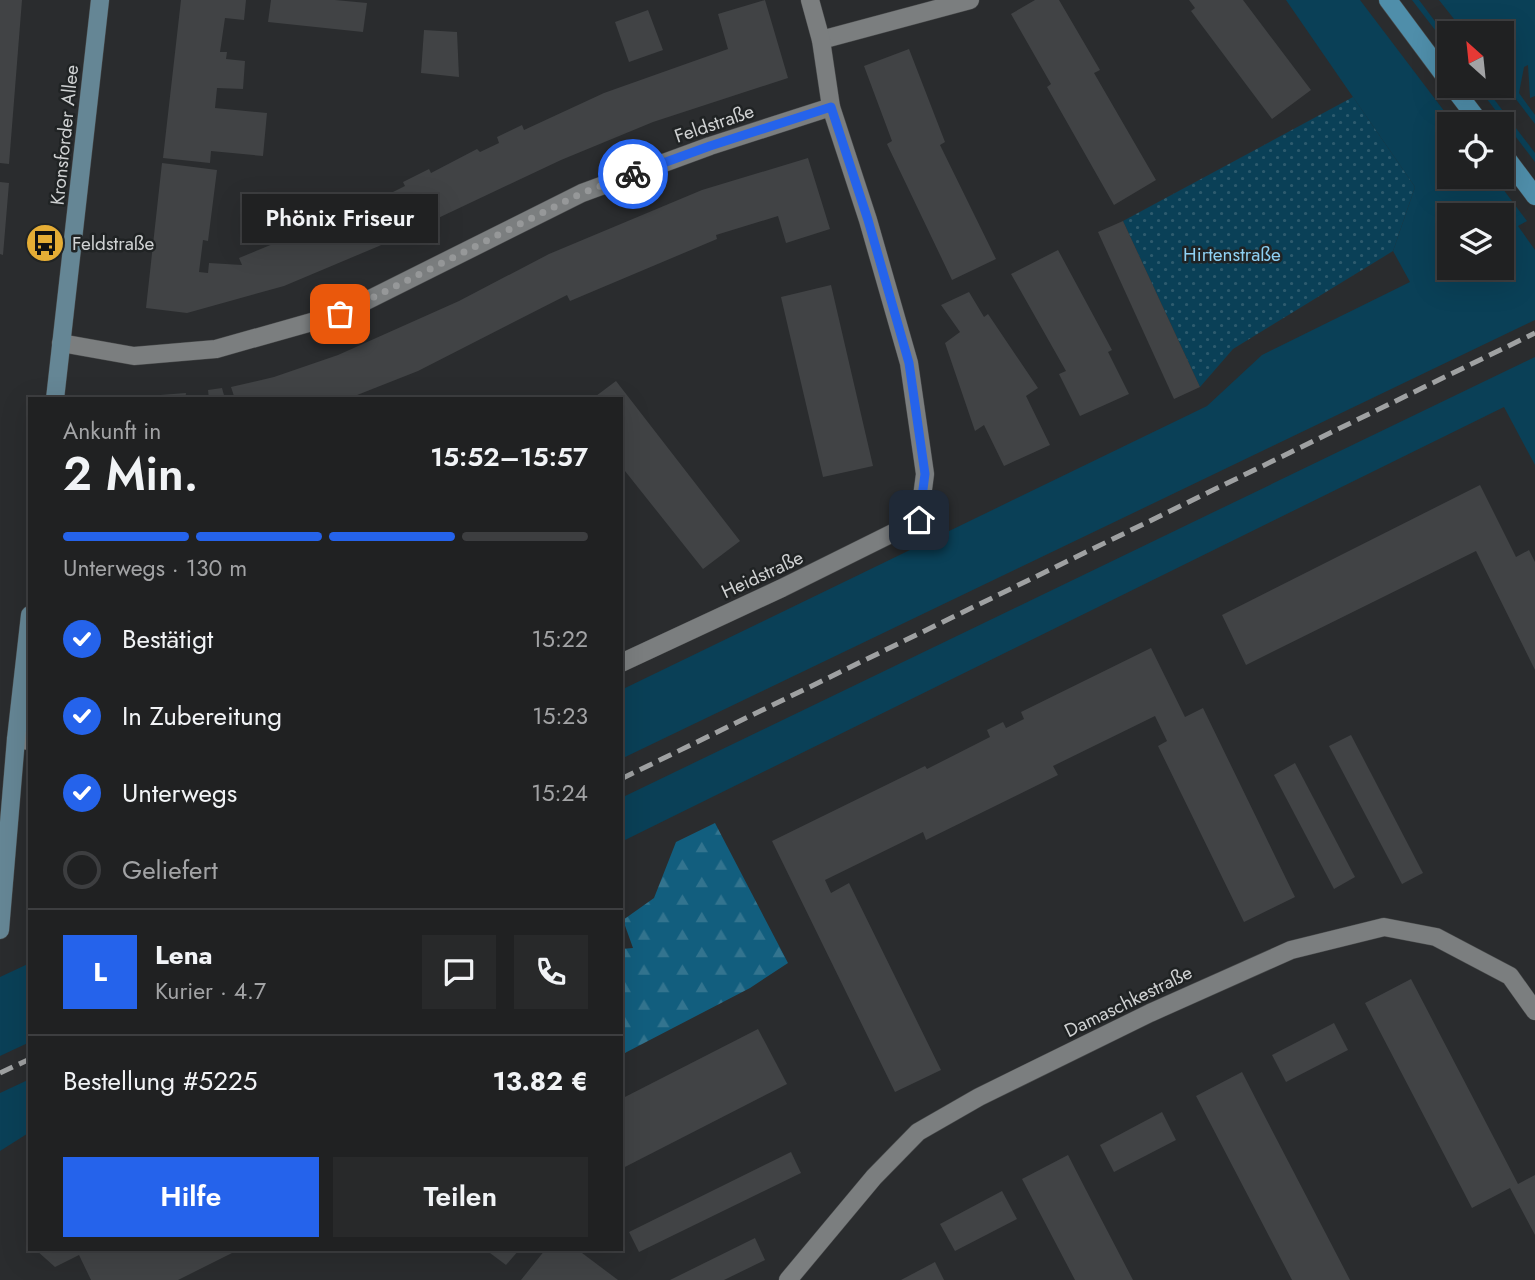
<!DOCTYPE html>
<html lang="de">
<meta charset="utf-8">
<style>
:root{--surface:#202122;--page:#28292a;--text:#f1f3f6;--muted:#a2a3a5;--line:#3d3e40;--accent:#2563eb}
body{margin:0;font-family:Jost,sans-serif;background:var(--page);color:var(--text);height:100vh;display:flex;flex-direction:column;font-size:26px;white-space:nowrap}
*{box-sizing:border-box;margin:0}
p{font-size:23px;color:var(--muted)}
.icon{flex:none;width:38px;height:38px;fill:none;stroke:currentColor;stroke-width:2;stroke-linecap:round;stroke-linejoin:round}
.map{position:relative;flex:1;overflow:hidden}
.drawer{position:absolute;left:28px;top:397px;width:595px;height:854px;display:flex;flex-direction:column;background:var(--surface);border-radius:0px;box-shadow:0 7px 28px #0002,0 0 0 2px var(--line)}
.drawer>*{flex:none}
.needle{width:46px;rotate:333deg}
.buttons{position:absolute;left:1437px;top:21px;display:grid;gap:14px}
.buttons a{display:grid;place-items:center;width:77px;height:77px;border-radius:0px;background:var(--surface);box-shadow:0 7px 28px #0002,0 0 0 2px var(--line);font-size:35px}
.pin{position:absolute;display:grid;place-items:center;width:60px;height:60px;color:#fff;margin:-30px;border-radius:14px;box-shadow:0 4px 10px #0006}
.courier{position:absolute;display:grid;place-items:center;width:70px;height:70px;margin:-35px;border:5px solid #2563eb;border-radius:50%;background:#fff;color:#222;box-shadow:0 2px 9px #0007}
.bubble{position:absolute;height:49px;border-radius:0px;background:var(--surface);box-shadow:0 7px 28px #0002,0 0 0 2px var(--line);font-size:23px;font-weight:600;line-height:49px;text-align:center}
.summary em{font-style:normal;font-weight:600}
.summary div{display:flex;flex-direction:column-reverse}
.summary{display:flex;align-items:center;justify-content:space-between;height:119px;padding:0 35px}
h1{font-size:46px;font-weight:600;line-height:52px}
.bar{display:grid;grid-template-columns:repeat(4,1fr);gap:10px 7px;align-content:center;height:84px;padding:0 35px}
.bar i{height:9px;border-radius:5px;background:var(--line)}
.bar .active{background:var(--accent)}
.bar p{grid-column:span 4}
.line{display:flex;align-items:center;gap:18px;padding:0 35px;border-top:2px solid var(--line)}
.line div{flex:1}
.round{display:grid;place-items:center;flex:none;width:74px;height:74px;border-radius:0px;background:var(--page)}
ol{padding:0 35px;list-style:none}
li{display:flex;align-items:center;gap:21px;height:77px}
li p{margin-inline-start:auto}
li .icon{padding:7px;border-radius:50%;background:var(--accent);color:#fff;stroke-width:4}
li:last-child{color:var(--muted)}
li i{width:38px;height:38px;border:4px solid var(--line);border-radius:50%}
.primary-button{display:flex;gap:14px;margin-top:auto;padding:14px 35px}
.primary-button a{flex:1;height:80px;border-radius:0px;background:var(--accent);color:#fff;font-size:28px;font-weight:600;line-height:80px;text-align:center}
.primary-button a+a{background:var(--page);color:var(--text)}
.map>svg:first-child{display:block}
</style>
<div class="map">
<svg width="1535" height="1280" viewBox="0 0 1535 1280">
<defs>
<pattern id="forest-firs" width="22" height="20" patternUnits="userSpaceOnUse" patternTransform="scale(1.75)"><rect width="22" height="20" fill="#125e7e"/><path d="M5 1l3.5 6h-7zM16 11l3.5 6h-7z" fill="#33748f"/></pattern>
<pattern id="park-dots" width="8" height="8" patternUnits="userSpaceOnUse" patternTransform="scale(1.75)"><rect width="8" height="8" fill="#0a4057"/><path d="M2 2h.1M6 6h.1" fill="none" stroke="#2d5b6e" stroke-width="1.8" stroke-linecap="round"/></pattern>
</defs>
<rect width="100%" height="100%" fill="#2a2c2e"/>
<g fill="#0a4057" fill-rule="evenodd">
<path d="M1286 0H1360L1454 124H1449V177H1494L1527 221 1518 226 1535 250V320L621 759V690L1207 406 1262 355 1410 282 1393 251 1415 187ZM1449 215H1502V268H1449Z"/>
<polygon points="1412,0 1419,0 1449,40 1449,48"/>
<polygon points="1439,0 1535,0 1535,96 1530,98 1528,65 1524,67 1519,93 1535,115 1535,124 1502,81 1502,33 1465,33"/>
<polygon points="1477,86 1484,86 1535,153 1535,162"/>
<polygon points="1535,357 1535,465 1504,407 621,842 621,798"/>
<polygon points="30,963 30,1042 0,1056 0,977"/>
<polygon points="30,1079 30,1132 0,1151 0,1093"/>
</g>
<polygon fill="url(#forest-firs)" points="715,823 788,963 750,988 621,1055 621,949 633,948 623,920 654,898 676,842"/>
<polygon fill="url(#park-dots)" points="1353,97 1415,187 1393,251 1233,349 1200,387 1123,221"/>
<g fill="#414345">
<polygon points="0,0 22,0 9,164 0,163"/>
<polygon points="181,0 246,0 244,20 225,18 220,52 227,52 226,59 245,61 243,89 217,88 215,108 267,113 263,156 211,151 210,163 163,158"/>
<polygon points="271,0 335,0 367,3 363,32 268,22"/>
<polygon points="765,0 788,78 653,122 561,160 379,246 284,286 187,313 146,308 162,163 217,170 208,241 203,240 199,272 208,273 209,263 242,265 239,258 361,208 405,186 403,182 429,169 431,173 477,149 480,152 499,143 497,137 522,125 524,130 604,93 728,49 718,14"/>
<polygon points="1035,0 1059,0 1100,70 1094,73 1156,180 1114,205 1047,87 1051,84 1011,14"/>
<polygon points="1189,0 1243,0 1311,90 1272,119 1191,11 1195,8"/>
<polygon points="648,10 663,50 629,62 615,22"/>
<polygon points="424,30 457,32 459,77 421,73"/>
<polygon points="909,49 945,142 940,145 996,259 952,280 887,144 892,141 864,66"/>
<polygon points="808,158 830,229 786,243 778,216 716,235 717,239 570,301 567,295 418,371 347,399 235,399 231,387 274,377 338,355 459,301 549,254 702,190"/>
<polygon points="0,182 9,183 3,255 0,254"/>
<polygon points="1123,221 1200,387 1174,399 1098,232"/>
<polygon points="1058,250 1112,350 1108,352 1129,394 1080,416 1059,374 1066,371 1011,274"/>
<polygon points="831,285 873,466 823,477 781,297"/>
<polygon points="969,292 984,317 988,314 1038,388 1026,396 1050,445 1004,466 984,425 975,431 945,343 960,332 941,305"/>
<polygon points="616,381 740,541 703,569 621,466 621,399 592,399"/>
<polygon points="222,388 225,399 209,399 208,390"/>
<polygon points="186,393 185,399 135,399 135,397"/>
<polygon points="1480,485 1516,557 1529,550 1535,562 1535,670 1476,551 1246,665 1222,615"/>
<polygon points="1151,648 1185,717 1203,708 1295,897 1244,922 1158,746 1167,741 1155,716 1053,766 1058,775 926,840 923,832 825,880 831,893 849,883 941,1070 895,1092 772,841 925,766 927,769 990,737 987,730 1003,722 1006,728 1024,719 1021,712"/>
<polygon points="1351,735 1423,873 1402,884 1329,746"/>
<polygon points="1295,763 1355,877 1334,889 1274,775"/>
<polygon points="1411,979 1518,1184 1535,1175 1535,1235 1510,1188 1472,1208 1365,1003"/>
<polygon points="1334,1023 1348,1050 1286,1082 1272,1055"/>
<polygon points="758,1029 787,1084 621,1169 621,1099"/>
<polygon points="1242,1072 1263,1113 1350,1280 1292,1280 1270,1238 1196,1096"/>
<polygon points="1162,1112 1176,1140 1114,1172 1100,1145"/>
<polygon points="791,1152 801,1173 639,1252 629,1232"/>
<polygon points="1068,1155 1086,1190 1133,1280 1075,1280 1022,1179"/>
<polygon points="1002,1191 1017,1219 955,1251 940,1224"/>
<polygon points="755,1238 765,1260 724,1280 670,1280"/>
<polygon points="36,1250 238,1250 178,1280 91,1280 79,1255 55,1267"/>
<polygon points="486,1250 519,1250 506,1265"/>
<polygon points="545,1250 578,1250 618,1280 521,1280"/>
<polygon points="935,1262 944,1280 901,1280"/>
</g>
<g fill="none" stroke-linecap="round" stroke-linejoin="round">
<defs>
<g id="minor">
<polyline points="821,40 970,0"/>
<polyline points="61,343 134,356 216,349 340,314 582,193 710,146 831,107"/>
<polyline points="621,663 782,588 919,520 925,474 909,363 868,220 831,107 821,40 810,0"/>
<polyline points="16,739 30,741"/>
<polyline points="788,1280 874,1177 918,1132 979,1097 1150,1013 1291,950 1384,927 1436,937 1510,976 1535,1011"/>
</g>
<g id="secondary">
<polyline points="55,399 100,0"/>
<polyline points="0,930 16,739 30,615"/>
</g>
<g id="primary">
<polyline points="1388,0 1449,82"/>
<polyline points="1452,86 1481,124"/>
<polyline points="1502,152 1535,196"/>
</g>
</defs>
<use href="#minor" stroke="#484a4b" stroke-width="19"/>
<use href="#secondary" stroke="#484a4b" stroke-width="19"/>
<use href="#primary" stroke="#484a4b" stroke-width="19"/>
<use href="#minor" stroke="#7b7e7f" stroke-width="18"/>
<use href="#secondary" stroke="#658695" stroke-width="18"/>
<use href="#primary" stroke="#4f8eaa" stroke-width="18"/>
<g stroke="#9fa1a2" stroke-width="5" stroke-dasharray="14 7" stroke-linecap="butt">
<polyline points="621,779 1535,333"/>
<polyline points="0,1073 30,1059"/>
</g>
</g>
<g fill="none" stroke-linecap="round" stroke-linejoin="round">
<polyline stroke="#969899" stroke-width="7" stroke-dasharray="0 12.6" points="340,314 582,193 633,174"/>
<polyline stroke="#2563eb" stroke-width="9" points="633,174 710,146 831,107 868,220 909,363 925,474 919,520"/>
</g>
<defs>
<symbol id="bus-disc" viewBox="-11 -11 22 22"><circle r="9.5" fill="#e5ad35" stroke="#202324"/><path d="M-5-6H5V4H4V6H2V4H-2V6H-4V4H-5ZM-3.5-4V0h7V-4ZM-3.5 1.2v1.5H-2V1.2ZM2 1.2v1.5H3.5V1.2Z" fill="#111"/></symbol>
</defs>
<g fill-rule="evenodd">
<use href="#bus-disc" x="23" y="221" width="44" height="44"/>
</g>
<g text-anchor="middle" stroke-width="5" stroke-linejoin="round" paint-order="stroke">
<g font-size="19" fill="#d0d2d3" stroke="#202324">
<text transform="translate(714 123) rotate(-19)" y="7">Feldstraße</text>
<text transform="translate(64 135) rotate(-84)" y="7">Kronsforder Allee</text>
<text transform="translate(762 574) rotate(-25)" y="7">Heidstraße</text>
<text transform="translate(1128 1001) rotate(-26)" y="7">Damaschkestraße</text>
</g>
<g font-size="19" fill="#d0d2d3" stroke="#202324" text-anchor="start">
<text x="72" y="250">Feldstraße</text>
</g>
<g font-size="19" fill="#8fd1f4" stroke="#202324">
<text x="1232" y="261">Hirtenstraße</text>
</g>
</g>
</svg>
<div class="buttons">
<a><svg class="needle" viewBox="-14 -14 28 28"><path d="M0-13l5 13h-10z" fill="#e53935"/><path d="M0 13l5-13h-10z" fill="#a2a3a5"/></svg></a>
<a><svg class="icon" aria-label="locate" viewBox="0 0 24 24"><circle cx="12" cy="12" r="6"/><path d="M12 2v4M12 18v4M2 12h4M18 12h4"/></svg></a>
<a><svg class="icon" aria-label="layers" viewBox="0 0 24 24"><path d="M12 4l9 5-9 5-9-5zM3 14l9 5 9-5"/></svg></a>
</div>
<div class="pin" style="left:340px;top:314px;background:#ea580c"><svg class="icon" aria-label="bag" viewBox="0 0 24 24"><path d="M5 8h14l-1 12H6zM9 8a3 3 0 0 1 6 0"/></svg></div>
<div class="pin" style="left:919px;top:520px;background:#1f2937"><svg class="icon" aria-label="home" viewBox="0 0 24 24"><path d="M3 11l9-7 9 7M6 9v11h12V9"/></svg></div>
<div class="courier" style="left:633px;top:174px"><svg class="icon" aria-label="bike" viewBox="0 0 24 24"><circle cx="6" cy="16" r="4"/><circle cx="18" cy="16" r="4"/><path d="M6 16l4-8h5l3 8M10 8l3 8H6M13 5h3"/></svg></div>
<div class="bubble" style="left:242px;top:194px;width:196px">Phönix Friseur</div>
<section class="drawer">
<div class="summary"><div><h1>2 Min.</h1><p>Ankunft in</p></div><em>15:52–15:57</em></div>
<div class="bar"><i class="active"></i><i class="active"></i><i class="active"></i><i></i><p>Unterwegs · 130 m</p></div>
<ol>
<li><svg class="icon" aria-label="check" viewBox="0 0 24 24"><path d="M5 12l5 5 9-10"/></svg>Bestätigt<p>15:22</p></li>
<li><svg class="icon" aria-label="check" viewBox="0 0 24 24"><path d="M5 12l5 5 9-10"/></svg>In Zubereitung<p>15:23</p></li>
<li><svg class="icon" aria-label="check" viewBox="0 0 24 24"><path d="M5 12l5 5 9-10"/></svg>Unterwegs<p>15:24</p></li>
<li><i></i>Geliefert</li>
</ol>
<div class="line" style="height:126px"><b class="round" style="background:var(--accent);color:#fff">L</b><div><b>Lena</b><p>Kurier · 4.7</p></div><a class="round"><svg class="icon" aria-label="chat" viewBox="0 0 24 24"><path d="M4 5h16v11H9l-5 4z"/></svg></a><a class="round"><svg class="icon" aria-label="phone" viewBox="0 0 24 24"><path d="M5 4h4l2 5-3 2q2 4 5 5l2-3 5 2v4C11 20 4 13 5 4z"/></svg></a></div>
<div class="line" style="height:91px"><div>Bestellung #5225</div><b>13.82 €</b></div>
<div class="primary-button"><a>Hilfe</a><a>Teilen</a></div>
</section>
</div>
